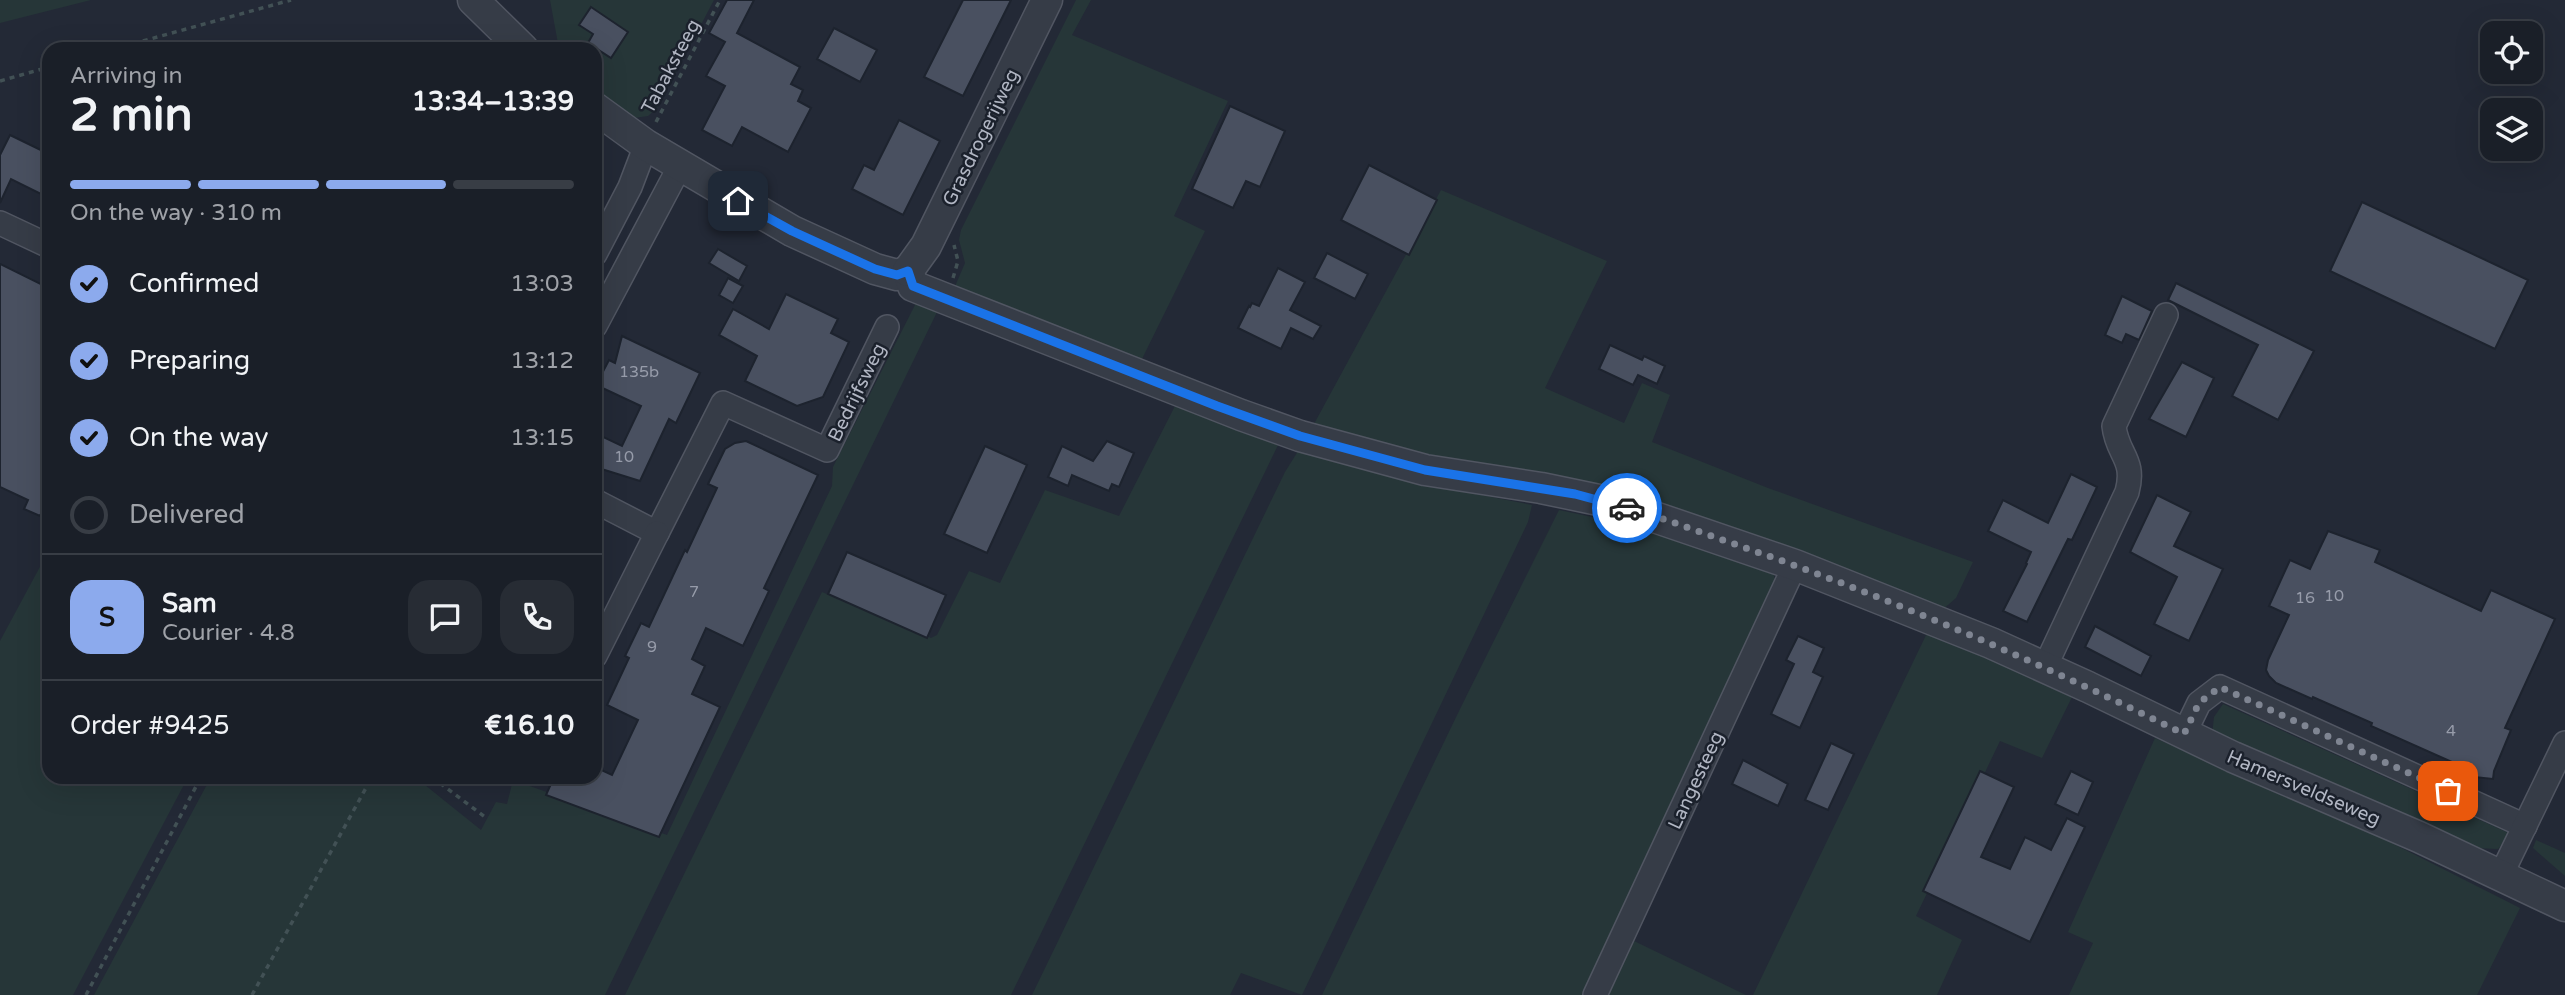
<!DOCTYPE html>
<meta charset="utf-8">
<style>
:root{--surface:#1a1f28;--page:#272c34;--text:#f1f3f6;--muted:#9fa2a8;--line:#383d45;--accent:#8caaed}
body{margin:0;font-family:"Varela Round",sans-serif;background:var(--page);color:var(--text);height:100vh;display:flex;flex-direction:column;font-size:26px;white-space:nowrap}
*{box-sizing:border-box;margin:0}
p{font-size:23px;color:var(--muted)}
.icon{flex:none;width:38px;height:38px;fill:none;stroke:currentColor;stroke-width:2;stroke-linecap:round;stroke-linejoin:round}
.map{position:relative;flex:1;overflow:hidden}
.side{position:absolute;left:42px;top:42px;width:560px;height:742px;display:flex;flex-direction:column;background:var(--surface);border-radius:21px;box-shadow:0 7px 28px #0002,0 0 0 2px var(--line)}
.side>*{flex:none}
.tools{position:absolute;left:2480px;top:21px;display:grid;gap:14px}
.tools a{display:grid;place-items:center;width:63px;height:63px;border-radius:14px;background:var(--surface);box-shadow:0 7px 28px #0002,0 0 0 2px var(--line);font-size:35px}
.pin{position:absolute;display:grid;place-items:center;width:60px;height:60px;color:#fff;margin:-30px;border-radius:14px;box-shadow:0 4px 10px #0006}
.courier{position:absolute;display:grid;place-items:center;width:70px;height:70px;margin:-35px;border:5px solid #1a73e8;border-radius:50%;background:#fff;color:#222;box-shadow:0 2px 9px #0007}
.head em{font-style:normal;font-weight:800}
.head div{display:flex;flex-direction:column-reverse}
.head{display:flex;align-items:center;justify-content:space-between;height:119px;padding:0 28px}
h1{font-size:46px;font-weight:800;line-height:52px}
.bar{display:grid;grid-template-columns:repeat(4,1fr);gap:10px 7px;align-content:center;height:84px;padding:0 28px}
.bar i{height:9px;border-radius:5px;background:var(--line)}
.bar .on{background:var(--accent)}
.bar p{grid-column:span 4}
.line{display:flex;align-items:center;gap:18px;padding:0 28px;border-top:2px solid var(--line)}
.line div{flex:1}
.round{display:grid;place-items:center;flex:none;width:74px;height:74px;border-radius:21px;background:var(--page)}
ol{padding:0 28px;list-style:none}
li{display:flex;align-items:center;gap:21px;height:77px}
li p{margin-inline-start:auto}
li .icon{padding:7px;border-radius:50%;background:var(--accent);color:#111;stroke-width:4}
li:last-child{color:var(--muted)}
li i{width:38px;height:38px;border:4px solid var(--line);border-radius:50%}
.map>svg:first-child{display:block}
</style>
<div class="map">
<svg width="2565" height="995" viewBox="0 0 2565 995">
<rect width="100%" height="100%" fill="#232936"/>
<g fill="#263638">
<polygon points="0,0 91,0 0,23"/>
<polygon points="550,0 714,0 657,108 648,116 634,118 595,88 595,49 559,49"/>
<polygon points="1076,0 1091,0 1072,35 1228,101 1174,216 1205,231 1140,363 953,291 965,263 959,240 961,230"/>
<polygon points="1441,190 1607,261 1545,388 1624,423 1642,383 1670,395 1652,442 1768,488 1973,562 1956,598 1941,611 1824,562 1621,489 1420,455 1314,424"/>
<polygon points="917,301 938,310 605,995 94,995 211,777 415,777 481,830 496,802 507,804 513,780 667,835 832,486 833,467"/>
<polygon points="1176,404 1280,441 1011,995 625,995 822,592 931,638 937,635 969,571 1000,583 1045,490 1119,516"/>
<polygon points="1300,448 1441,487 1532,505 1528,522 1302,995 1241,973 1230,995 1032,995 1285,472"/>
<polygon points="1559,510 1644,528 1773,572 1776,584 1585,995 1322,995 1460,709"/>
<polygon points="49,541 49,777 188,777 73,995 0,995 0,641 42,563"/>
<polygon points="1928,631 2072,697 2042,758 2000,741 1916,916 1962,940 1937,995 1753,995"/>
<polygon points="2223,704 2511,834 2498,849 2474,848 2212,735 2214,717"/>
<polygon points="2155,738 2307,806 2370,832 2520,908 2477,995 2069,995 2093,943 2068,932"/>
<polygon points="2536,840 2565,853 2565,876 2533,848"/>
<polygon points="1632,940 1746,995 1606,995"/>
</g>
<g fill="#495060" stroke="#1d232e" stroke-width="2">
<polygon points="727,0 754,0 737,33 800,67 791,84 803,90 798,101 811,108 788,152 742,127 732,146 702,130 725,86 706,76 725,42 709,33"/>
<polygon points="963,0 1011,0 963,96 924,77"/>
<polygon points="591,7 628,32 611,58 588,43 593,34 579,25"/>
<polygon points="834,28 877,50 860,82 817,59"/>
<polygon points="1230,106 1285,131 1260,187 1246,181 1233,208 1192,189"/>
<polygon points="899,120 940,141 903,215 852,189 864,165 874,170"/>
<polygon points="10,135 49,154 49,198 11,179 0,203 0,155"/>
<polygon points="1369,165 1437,200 1409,255 1341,220"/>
<polygon points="2362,202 2528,280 2495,349 2330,271"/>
<polygon points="718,249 747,266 739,281 709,263"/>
<polygon points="1327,253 1368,274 1355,299 1314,278"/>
<polygon points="0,264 49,288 49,510 44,508 40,516 24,509 28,500 0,487"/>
<polygon points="1278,268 1305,282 1290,310 1321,326 1313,339 1291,328 1281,349 1238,328 1249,306 1250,307 1252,303 1259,306"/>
<polygon points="728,278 743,286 733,303 719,295"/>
<polygon points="2176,283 2314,351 2278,420 2232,396 2258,345 2168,300"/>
<polygon points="786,294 838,319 831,333 849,342 823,397 797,406 745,381 757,356 719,335 733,309 769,329"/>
<polygon points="2122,296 2152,311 2139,340 2126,334 2122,343 2105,335"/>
<polygon points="622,336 700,373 676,423 669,419 640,481 595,467 595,433 622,446 641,406 596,385 609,360 615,363"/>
<polygon points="1610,345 1642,360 1644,356 1665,366 1657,384 1638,375 1633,385 1599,369"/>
<polygon points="2182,362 2214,378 2186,437 2149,419"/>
<polygon points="746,441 818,475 764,588 769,591 743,646 706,628 692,659 705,666 692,694 720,707 659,837 546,795 554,777 595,777 595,767 612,775 638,720 607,705 629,658 625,656 641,623 649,627 685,550 687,552 717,488 708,484 725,449 735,443"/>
<polygon points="1107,441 1134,453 1119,487 1112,484 1109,491 1072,475 1068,486 1048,477 1062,446 1093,461"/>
<polygon points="985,446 1027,465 987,553 944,534"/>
<polygon points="2071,474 2097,487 2072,540 2068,539 2027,622 2003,611 2027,564 2026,563 2031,552 1988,531 2003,500 2048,523"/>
<polygon points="2157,495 2191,512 2174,546 2223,569 2189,641 2154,624 2177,577 2130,552"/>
<polygon points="2328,531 2380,550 2375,562 2481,611 2491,590 2555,619 2505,728 2511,730 2494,771 2493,779 2474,777 2475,773 2461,766 2371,726 2372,723 2313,697 2312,699 2276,683 2269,676 2266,670 2268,660 2289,615 2269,606 2290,560 2310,569"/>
<polygon points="847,552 946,595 927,638 828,594"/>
<polygon points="2095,626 2151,656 2141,676 2085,647"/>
<polygon points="1798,636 1824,648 1813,672 1823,677 1800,728 1771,714 1794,664 1786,660"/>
<polygon points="1831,743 1854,754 1828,810 1805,800"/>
<polygon points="1743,760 1788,784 1778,806 1732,784"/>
<polygon points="1980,771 2014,787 1981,857 2010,869 2025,837 2051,850 2067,818 2085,827 2030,942 1923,891"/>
<polygon points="2071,771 2093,782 2078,815 2055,804"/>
</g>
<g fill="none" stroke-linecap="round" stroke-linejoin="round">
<defs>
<g id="minor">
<polyline points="0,223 49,246"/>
<polyline points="595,254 630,187 646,145"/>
<polyline points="595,326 680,166"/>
<polyline points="595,501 657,533 723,403 827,450 887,327"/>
<polyline points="595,656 657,533"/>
<path d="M2045 667 2127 492C2136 459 2117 455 2114 426L2166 315"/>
<polyline points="2184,734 2199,703 2220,687 2525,826"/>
<polyline points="2501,875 2565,743"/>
<polyline points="1595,995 1795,565"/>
</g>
<g id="tertiary">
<polyline points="473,0 523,49"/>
<polyline points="595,108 646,145 792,231 875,269 897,275 908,271"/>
<polyline points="908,271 913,286 1241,415 1300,436 1425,470 1541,488 1613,503 1795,565 1991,643 2088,687 2233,757 2419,837 2565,906"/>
<polyline points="908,271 926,246 1047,0"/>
</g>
</defs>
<use href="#minor" stroke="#515662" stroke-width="26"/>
<use href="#tertiary" stroke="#515662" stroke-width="33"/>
<g stroke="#425155" stroke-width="3.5" stroke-dasharray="5 5" stroke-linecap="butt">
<polyline points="114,49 291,0"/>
<polyline points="0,81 49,67"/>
<polyline points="656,122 720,0"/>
<polyline points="953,278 958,261 954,245"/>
<polyline points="432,777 485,817"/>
<polyline points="86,995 201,777"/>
<polyline points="252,995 372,777"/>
</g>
<use href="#minor" stroke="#363c47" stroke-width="23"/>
<use href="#tertiary" stroke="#363c47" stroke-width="30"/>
</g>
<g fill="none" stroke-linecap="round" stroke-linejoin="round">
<path stroke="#7f8592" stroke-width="7" stroke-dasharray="0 12.6" d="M1627 508C1667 519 1705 534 1743 547 1895 600 2041 663 2184 734L2199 703 2220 687 2448 791"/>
<polyline stroke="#1a73e8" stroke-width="9" points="738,201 792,231 875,269 897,275 908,271 913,286 1217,406 1300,436 1425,470 1575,494 1627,508"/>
</g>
<g text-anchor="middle" stroke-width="5" stroke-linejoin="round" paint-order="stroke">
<g font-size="16" fill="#979caa">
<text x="639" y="377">135b</text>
<text x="624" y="462">10</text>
<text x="694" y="597">7</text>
<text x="2334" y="601">10</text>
<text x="2305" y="603">16</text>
<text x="652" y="652">9</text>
<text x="2451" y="736">4</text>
</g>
<g font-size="19" fill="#b1b6c3" stroke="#1b212c">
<text transform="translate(670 66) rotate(-62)" y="7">Tabaksteeg</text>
<text transform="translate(980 137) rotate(-64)" y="7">Grasdrogerijweg</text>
<text transform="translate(856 392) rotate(-64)" y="7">Bedrijfsweg</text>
<text transform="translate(1695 780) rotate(-65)" y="7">Langesteeg</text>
<text transform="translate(2304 787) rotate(23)" y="7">Hamersveldseweg</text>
</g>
</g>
</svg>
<div class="tools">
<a><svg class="icon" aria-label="locate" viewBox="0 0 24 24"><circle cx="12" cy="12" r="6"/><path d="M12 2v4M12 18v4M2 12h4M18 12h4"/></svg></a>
<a><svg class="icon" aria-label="layers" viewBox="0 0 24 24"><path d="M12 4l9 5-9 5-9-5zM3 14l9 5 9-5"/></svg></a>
</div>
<div class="pin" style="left:2448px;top:791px;background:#ea580c"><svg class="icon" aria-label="bag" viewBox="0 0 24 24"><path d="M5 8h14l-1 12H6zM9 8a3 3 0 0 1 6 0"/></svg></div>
<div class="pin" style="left:738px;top:201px;background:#1f2937"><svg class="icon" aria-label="home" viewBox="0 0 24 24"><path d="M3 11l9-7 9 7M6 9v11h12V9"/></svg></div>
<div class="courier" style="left:1627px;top:508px"><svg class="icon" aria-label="car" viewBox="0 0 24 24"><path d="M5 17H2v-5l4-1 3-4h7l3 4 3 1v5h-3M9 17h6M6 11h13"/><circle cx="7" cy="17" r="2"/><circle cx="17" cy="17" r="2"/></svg></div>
<section class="side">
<div class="head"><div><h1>2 min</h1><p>Arriving in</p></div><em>13:34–13:39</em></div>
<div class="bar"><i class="on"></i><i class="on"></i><i class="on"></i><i></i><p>On the way · 310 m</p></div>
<ol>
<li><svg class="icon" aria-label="check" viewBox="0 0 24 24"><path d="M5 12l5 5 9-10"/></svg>Confirmed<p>13:03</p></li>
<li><svg class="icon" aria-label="check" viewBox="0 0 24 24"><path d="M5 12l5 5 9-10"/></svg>Preparing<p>13:12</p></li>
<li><svg class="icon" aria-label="check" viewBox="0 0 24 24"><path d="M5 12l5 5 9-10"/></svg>On the way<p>13:15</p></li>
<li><i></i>Delivered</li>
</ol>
<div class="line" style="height:126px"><b class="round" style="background:var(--accent);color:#111">S</b><div><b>Sam</b><p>Courier · 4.8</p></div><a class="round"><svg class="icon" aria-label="chat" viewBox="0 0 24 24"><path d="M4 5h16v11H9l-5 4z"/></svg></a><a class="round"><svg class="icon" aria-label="phone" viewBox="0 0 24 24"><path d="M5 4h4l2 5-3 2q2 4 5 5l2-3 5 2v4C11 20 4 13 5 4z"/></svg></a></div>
<div class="line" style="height:91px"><div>Order #9425</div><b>€16.10</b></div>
</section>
</div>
